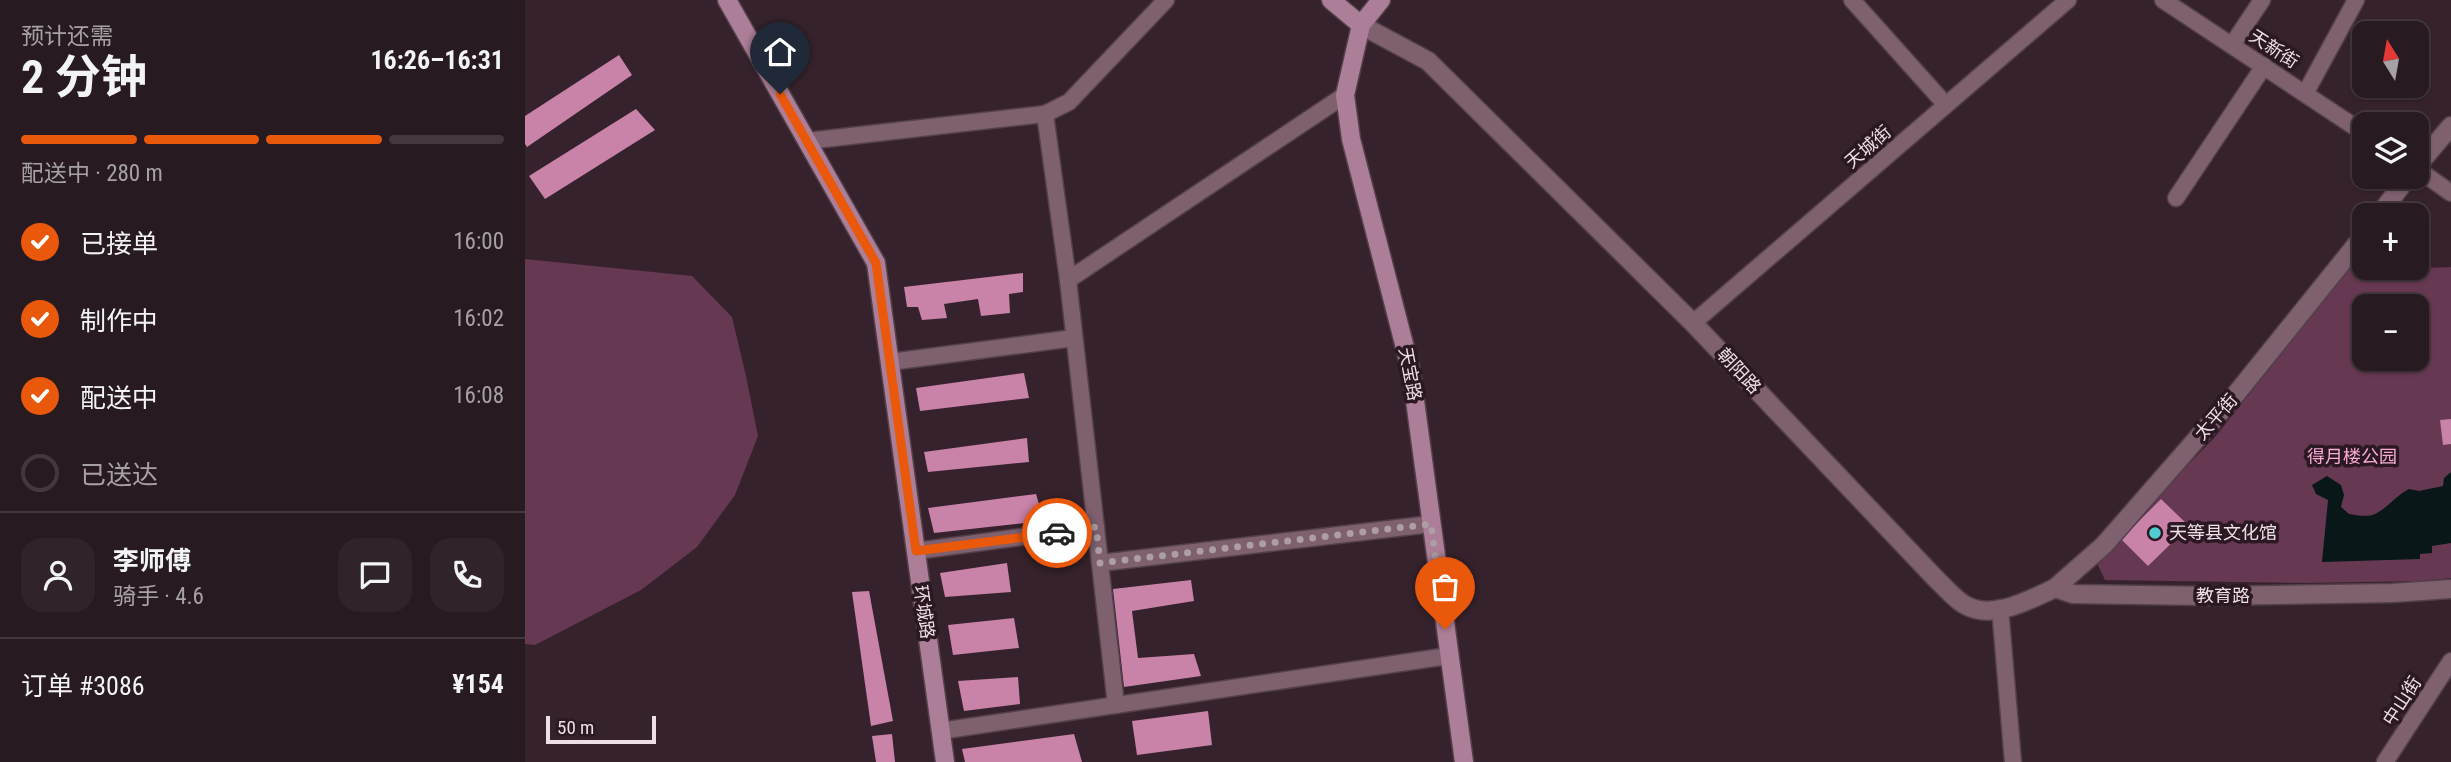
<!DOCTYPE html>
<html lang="zh">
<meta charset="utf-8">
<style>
:root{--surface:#281a21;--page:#30232a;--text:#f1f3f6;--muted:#a5a1a5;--line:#44383f;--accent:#ea580c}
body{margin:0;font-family:"Roboto Condensed","Noto Sans SC",sans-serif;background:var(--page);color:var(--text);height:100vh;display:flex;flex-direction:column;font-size:26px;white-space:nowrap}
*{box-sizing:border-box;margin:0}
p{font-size:23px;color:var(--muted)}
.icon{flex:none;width:38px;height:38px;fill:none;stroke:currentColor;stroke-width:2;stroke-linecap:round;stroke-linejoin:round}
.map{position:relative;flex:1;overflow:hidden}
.panel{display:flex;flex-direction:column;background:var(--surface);width:525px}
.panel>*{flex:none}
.needle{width:46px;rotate:349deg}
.fabs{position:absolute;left:1827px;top:21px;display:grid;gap:14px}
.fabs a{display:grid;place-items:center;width:77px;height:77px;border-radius:14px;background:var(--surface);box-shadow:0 2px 5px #0004,0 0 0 2px var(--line);font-size:35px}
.scale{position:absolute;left:21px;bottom:18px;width:110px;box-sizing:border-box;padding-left:7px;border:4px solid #eddfe5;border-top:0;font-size:19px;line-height:24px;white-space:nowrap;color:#eddfe5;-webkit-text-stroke:5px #2b1823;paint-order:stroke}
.pin{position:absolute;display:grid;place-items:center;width:60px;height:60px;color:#fff;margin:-72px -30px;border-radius:50% 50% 50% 0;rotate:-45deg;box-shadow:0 0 7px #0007}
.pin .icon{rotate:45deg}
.courier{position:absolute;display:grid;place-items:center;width:70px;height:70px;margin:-35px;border:5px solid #ea580c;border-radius:50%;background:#fff;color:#222;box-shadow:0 2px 9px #0007}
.overview em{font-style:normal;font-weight:700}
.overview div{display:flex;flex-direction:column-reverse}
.overview{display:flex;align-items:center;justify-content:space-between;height:119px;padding:0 21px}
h1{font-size:46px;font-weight:700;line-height:52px}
.bar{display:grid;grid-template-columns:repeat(4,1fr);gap:10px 7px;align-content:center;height:84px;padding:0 21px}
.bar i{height:9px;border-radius:5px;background:var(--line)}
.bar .current{background:var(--accent)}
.bar p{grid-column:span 4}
.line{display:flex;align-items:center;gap:18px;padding:0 21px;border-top:2px solid var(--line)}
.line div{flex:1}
.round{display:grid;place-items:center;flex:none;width:74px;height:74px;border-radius:21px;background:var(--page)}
ol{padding:0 21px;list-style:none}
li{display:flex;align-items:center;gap:21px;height:77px}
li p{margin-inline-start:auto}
li .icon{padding:7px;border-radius:50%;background:var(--accent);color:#fff;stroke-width:4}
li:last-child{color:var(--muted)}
li i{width:38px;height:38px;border:4px solid var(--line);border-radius:50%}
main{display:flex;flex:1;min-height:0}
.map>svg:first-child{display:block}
</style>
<main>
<section class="panel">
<div class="overview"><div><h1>2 分钟</h1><p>预计还需</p></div><em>16:26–16:31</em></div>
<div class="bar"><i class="current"></i><i class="current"></i><i class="current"></i><i></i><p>配送中 · 280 m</p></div>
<ol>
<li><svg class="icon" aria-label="check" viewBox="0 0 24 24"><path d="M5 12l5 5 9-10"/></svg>已接单<p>16:00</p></li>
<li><svg class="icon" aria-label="check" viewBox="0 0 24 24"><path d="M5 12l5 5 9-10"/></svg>制作中<p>16:02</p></li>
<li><svg class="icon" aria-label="check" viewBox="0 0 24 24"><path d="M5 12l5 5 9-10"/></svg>配送中<p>16:08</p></li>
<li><i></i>已送达</li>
</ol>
<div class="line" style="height:126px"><a class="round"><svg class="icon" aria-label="person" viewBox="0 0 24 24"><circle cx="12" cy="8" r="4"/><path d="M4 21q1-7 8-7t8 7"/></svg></a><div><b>李师傅</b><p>骑手 · 4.6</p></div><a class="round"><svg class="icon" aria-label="chat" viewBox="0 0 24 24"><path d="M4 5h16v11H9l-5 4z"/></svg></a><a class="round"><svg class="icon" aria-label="phone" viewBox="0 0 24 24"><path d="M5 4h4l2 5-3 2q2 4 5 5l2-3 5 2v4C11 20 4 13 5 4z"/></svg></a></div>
<div class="line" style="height:91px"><div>订单 #3086</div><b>¥154</b></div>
</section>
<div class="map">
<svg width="1926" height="762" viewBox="0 0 1926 762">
<rect width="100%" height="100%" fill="#36222c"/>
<g fill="#663851" fill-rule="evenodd">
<path d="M1839 250V268H1892V264L1899 268 1926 267V578L1897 581 1779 583 1580 580 1570 559 1690 437ZM1839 306H1892V359H1839Z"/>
<polygon points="0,259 167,276 207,317 221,376 233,436 210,495 172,547 116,590 10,645 0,644"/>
</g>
<path fill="#091718" d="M1926 472V543L1907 546V553L1895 554V559L1797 562 1803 500 1791 494 1787 485 1802 476 1816 485 1819 495 1816 507 1824 514C1830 515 1841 517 1847 515 1859 512 1871 495 1884 489L1894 491 1918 486 1919 478Z"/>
<g fill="#c982a8">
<polygon points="94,55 107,75 2,147 0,144 0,116"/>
<polygon points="111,109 130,130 20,199 4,176"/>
<polygon points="498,273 498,292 484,294 485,313 456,316 453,299 419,304 422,318 397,320 393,307 382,307 379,287"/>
<polygon points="499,373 504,398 395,411 391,388"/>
<polygon points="1926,419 1926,444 1918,445 1915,420"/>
<polygon points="502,438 504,462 403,472 399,452"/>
<polygon points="511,494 519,521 409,533 403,508"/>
<polygon points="1636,499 1664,526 1623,566 1596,539"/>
<polygon points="482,563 486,592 420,597 415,573"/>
<polygon points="666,580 669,601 607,611 613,658 669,654 676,676 599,687 588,589"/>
<polygon points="344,591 368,721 346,726 327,592"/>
<polygon points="489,618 494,648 428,655 423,625"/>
<polygon points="493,677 495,704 439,711 433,681"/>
<polygon points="683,711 687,745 612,755 607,721"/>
<polygon points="367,734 370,762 351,762 347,736"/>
<polygon points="549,734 557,762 440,762 437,749"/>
</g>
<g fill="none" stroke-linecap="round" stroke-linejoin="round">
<defs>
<g id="minor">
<polyline points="1327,0 1421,105"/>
<polyline points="1638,0 1839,133"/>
<polyline points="1707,45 1737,0"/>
<polyline points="1781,92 1831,0"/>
<polyline points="520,114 543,280 591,705"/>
<polyline points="282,141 520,114 544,102 641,0"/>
<polyline points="1892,169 1926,193"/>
<polyline points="1651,198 1739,66"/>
<polyline points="543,280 820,95"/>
<polyline points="1168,323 1543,0"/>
<polyline points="365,362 549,338"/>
<polyline points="391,551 571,527"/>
<polyline points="575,563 906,524"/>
<polyline points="1475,608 1488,762"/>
<polyline points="415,731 923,656"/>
<polyline points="1860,762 1926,661"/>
</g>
<g id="tertiary">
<path d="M836 25 903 61 1168 323 1413 581C1422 589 1431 601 1442 606 1469 620 1506 599 1530 588L1548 594 1681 596 1867 593 1926 589"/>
<polyline points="1892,166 1926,126"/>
<polyline points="1854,215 1883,177"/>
<polyline points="1530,588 1579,545 1711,394 1839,235"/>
</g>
<g id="secondary">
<polyline points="202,0 351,263 420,762"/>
<polyline points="806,0 836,25"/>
<polyline points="856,0 836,25 820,95 826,139 886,371 939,762"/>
</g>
</defs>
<use href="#minor" stroke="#53404a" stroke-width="19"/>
<use href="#tertiary" stroke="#53404a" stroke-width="21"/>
<use href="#secondary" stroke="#53404a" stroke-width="21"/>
<use href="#minor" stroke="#7e606f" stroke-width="16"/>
<use href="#tertiary" stroke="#7e606f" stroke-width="18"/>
<use href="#secondary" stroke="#ad7e97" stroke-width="18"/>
</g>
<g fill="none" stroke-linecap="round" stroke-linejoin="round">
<polyline stroke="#ad9da4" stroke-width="7" stroke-dasharray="0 12.6" points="532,533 571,527 575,563 906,524 920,629"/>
<polyline stroke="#ea580c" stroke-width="9" points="255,94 351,263 391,551 532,533"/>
</g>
<circle fill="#51ccd3" stroke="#2b1823" stroke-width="2.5" cx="1630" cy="533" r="7"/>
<g text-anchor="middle" stroke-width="7" stroke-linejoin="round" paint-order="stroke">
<g font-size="18" fill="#eddfe5" stroke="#2b1823">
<text transform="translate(1749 49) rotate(33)" y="6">天新街</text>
<text transform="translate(1343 147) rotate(-41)" y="6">天城街</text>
<text transform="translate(1214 371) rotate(47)" y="6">朝阳路</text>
<text transform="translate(885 374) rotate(79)" y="6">天宝路</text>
<text transform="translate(1691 417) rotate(-49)" y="6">太平街</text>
<text x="1698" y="602">教育路</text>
<text transform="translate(399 612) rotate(82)" y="6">环城路</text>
<text transform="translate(1877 701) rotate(-57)" y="6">中山街</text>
</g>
<g font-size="18" fill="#f8abd4" stroke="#2b1823">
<text x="1827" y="463">得月楼公园</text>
</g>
<g font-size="18" fill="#eddfe5" stroke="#2b1823" text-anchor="start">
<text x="1644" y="539">天等县文化馆</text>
</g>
</g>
</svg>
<div class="fabs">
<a><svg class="needle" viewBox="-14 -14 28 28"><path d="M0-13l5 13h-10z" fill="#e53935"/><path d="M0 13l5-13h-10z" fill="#a5a1a5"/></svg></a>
<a><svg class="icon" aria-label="layers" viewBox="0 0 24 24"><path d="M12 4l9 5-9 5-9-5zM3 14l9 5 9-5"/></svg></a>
<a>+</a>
<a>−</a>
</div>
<div class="scale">50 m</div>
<div class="pin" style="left:920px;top:629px;background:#ea580c"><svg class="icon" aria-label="bag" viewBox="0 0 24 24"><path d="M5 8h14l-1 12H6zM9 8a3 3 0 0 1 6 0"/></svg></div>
<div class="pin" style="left:255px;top:94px;background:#1f2937"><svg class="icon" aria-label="home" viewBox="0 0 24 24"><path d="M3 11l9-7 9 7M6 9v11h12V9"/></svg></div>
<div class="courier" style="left:532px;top:533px"><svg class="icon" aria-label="car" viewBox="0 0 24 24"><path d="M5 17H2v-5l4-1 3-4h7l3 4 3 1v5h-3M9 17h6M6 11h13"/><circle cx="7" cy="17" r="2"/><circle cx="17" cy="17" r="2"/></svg></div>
</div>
</main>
